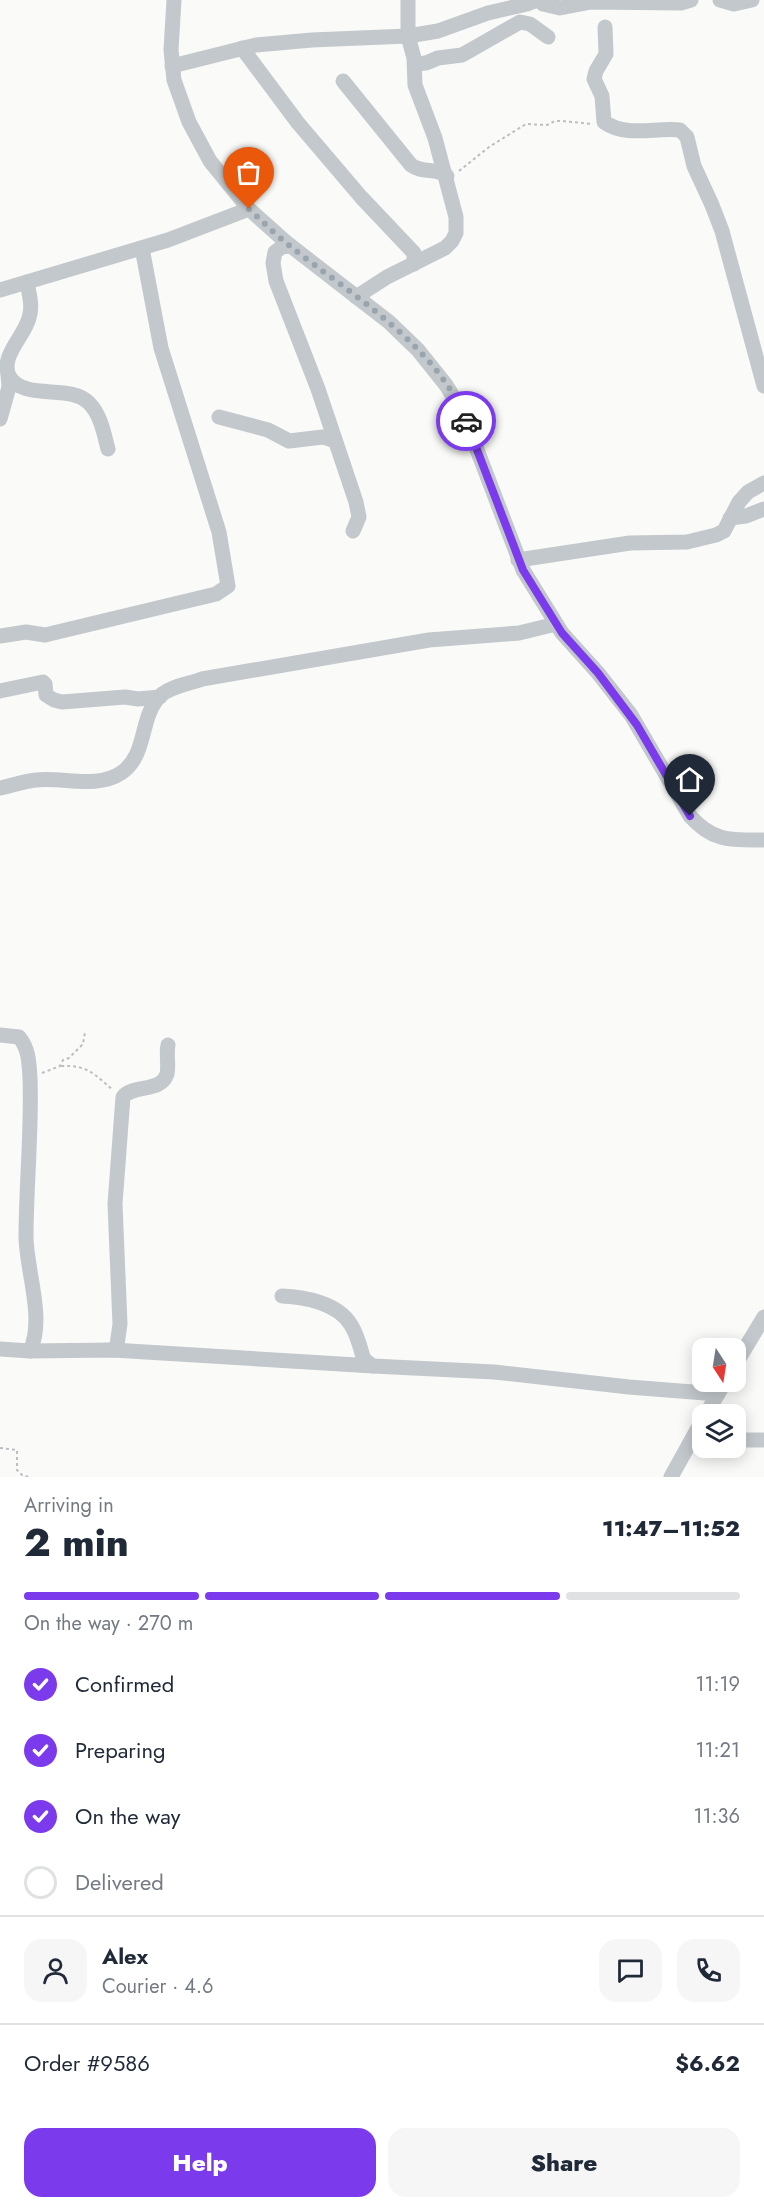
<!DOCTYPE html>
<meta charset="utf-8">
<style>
:root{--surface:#fff;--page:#f6f6f7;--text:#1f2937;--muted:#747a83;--line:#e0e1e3;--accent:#7c3aed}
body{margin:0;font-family:Jost,sans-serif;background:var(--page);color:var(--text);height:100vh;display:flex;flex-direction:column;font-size:22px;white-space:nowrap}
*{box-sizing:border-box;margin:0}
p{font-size:20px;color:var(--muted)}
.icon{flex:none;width:33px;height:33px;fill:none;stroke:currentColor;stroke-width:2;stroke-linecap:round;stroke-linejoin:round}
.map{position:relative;height:1477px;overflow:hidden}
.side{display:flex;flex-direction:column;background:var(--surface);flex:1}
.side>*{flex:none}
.needle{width:39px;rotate:168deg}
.tools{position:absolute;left:692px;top:1338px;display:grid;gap:12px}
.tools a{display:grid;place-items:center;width:54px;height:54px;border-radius:12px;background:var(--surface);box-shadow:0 3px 15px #0003;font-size:30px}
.pin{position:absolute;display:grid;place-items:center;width:51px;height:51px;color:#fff;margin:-62px -26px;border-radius:50% 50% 50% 0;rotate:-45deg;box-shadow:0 0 6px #0007}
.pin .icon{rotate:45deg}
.courier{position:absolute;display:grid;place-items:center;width:60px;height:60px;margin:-30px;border:4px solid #7c3aed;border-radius:50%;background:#fff;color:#222;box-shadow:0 2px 8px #0007}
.headline em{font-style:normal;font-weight:800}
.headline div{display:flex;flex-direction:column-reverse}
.headline{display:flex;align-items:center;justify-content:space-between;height:102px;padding:0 24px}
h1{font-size:39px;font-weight:800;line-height:45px}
.bar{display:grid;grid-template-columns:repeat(4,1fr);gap:9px 6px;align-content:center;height:72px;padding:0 24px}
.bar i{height:8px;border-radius:4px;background:var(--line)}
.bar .selected{background:var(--accent)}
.bar p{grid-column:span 4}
.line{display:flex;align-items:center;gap:15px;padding:0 24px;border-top:2px solid var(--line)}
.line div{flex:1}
.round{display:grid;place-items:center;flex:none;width:63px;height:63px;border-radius:18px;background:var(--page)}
ol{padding:0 24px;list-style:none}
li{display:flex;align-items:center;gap:18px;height:66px}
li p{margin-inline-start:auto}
li .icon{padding:6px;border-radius:50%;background:var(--accent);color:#fff;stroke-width:4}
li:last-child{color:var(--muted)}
li i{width:33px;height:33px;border:3px solid var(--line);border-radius:50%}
.cta{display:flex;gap:12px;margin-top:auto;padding:12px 24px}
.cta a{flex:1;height:69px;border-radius:18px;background:var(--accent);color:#fff;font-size:24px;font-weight:800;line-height:69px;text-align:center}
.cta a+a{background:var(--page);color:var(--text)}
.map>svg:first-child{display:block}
</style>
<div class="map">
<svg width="764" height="1477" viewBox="0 0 764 1477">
<rect width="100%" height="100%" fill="#fafaf8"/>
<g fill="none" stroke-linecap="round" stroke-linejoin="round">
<g stroke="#bbbfc2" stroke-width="2" stroke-dasharray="3 3" stroke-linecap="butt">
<polyline points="459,171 489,147 526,124 547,125 555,121 562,121 593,124"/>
<path d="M61 1066C88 1065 94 1074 113 1090"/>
<polyline points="42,1073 60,1066 63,1060 69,1058 83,1044 85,1032"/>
<polyline points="0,1448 17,1450 17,1470 23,1476 31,1477"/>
</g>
<g stroke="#c3c8cc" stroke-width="15">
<path d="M174 0 171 50 174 80 189 122 210 161 249 209 287 243 389 322 418 350 446 385 463 413 523 570 562 633 598 673 631 715 690 816C713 842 731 840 764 840"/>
<polyline points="538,0 543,4 560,8 591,2 681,3 691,0"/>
<polyline points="720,0 734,4 752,0"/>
<path d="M605 27 606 54 596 71 594 79 602 96 604 122C627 138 656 127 680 130L687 137 694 166 712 205 722 231 764 386"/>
<polyline points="242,48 298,123 361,197 414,253 414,264"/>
<polyline points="415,64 426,63 438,58 462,55 520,22 530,24 548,37"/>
<polyline points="172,66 256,45 312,40 408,36 438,31 488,13 527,4 537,0"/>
<path d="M343 81 411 165C423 174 436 167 447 176"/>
<polyline points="290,246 282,247 275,252 273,263 276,281 318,389 356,502 359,517 353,531"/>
<path d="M27 282C29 294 33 306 29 318 24 337 0 356 9 376 24 402 70 383 89 403 101 415 104 434 108 449"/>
<polyline points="0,290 168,240 249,209"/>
<polyline points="356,297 387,277 445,248 452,241 456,233 456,217 435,138 415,85 414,58 408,36 408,0"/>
<polyline points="219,417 268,430 289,441 323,437 335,441"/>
<polyline points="0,419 9,387 8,375"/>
<polyline points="730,518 746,516 764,509"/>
<polyline points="518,560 630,543 687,542 716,535 724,531 739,502 748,492 764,483"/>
<polyline points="0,636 26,632 45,635 216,594 228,586 219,532 161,348 142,248"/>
<polyline points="0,691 43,682 45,684 46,695 54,700 62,702 125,697 138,699 160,697"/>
<path d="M0 788C12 786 24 781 36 780 63 777 97 789 121 773 148 755 139 717 160 696 171 686 189 684 202 679L429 640 519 633 556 624"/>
<path d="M0 1035 19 1037C29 1049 29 1063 30 1078 32 1131 26 1185 26 1238 27 1273 45 1319 30 1351"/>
<path d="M282 1296C305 1297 338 1303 351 1325 357 1334 360 1346 363 1357L366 1361 373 1366 494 1372 629 1387 718 1394"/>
<polyline points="0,1349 30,1351 113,1350 373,1366"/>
<path d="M113 1350 117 1345 120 1324 115 1204 123 1097C133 1084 161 1093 167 1074 169 1065 166 1054 168 1045"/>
<polyline points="735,1365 764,1317"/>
<polyline points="706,1414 725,1382"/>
<polyline points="735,1440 764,1440"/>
<polyline points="671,1477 702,1421"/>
</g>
</g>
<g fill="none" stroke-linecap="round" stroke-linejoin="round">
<path stroke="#99a4ac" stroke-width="6" stroke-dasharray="0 10.8" d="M249 209C263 222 276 235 290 246 350 294 438 346 466 421"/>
<polyline stroke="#7c3aed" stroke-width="8" points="466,421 523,570 562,633 598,673 637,725 690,816"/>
</g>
</svg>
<div class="tools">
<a><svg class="needle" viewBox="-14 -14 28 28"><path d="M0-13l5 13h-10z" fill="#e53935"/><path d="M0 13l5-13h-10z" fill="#747a83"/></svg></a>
<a><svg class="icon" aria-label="layers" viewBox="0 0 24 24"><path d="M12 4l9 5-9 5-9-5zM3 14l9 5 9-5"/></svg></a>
</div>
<div class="pin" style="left:249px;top:209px;background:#ea580c"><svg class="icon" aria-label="bag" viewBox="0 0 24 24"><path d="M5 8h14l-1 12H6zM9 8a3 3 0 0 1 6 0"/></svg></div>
<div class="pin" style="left:690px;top:816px;background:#1f2937"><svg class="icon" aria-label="home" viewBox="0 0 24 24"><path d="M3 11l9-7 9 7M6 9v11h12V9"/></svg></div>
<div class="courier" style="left:466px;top:421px"><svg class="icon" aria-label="car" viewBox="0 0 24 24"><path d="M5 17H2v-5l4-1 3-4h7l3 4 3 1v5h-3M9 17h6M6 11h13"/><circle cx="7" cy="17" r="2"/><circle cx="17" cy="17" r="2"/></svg></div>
</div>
<section class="side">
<div class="headline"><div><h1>2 min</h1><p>Arriving in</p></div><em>11:47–11:52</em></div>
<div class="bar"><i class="selected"></i><i class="selected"></i><i class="selected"></i><i></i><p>On the way · 270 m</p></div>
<ol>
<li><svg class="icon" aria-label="check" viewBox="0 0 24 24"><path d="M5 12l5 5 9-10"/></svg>Confirmed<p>11:19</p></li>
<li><svg class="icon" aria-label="check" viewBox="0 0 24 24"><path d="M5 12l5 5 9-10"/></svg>Preparing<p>11:21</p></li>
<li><svg class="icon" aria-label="check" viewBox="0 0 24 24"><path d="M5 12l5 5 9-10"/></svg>On the way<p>11:36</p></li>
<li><i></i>Delivered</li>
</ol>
<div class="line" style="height:108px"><a class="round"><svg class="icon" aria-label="person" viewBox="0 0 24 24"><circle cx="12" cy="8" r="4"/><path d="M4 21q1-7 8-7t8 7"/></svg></a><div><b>Alex</b><p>Courier · 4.6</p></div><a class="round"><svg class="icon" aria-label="chat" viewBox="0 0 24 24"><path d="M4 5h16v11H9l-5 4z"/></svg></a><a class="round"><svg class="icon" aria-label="phone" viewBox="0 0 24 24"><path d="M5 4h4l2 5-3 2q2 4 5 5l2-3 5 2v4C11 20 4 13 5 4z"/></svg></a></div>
<div class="line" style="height:78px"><div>Order #9586</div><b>$6.62</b></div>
<div class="cta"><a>Help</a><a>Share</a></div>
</section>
